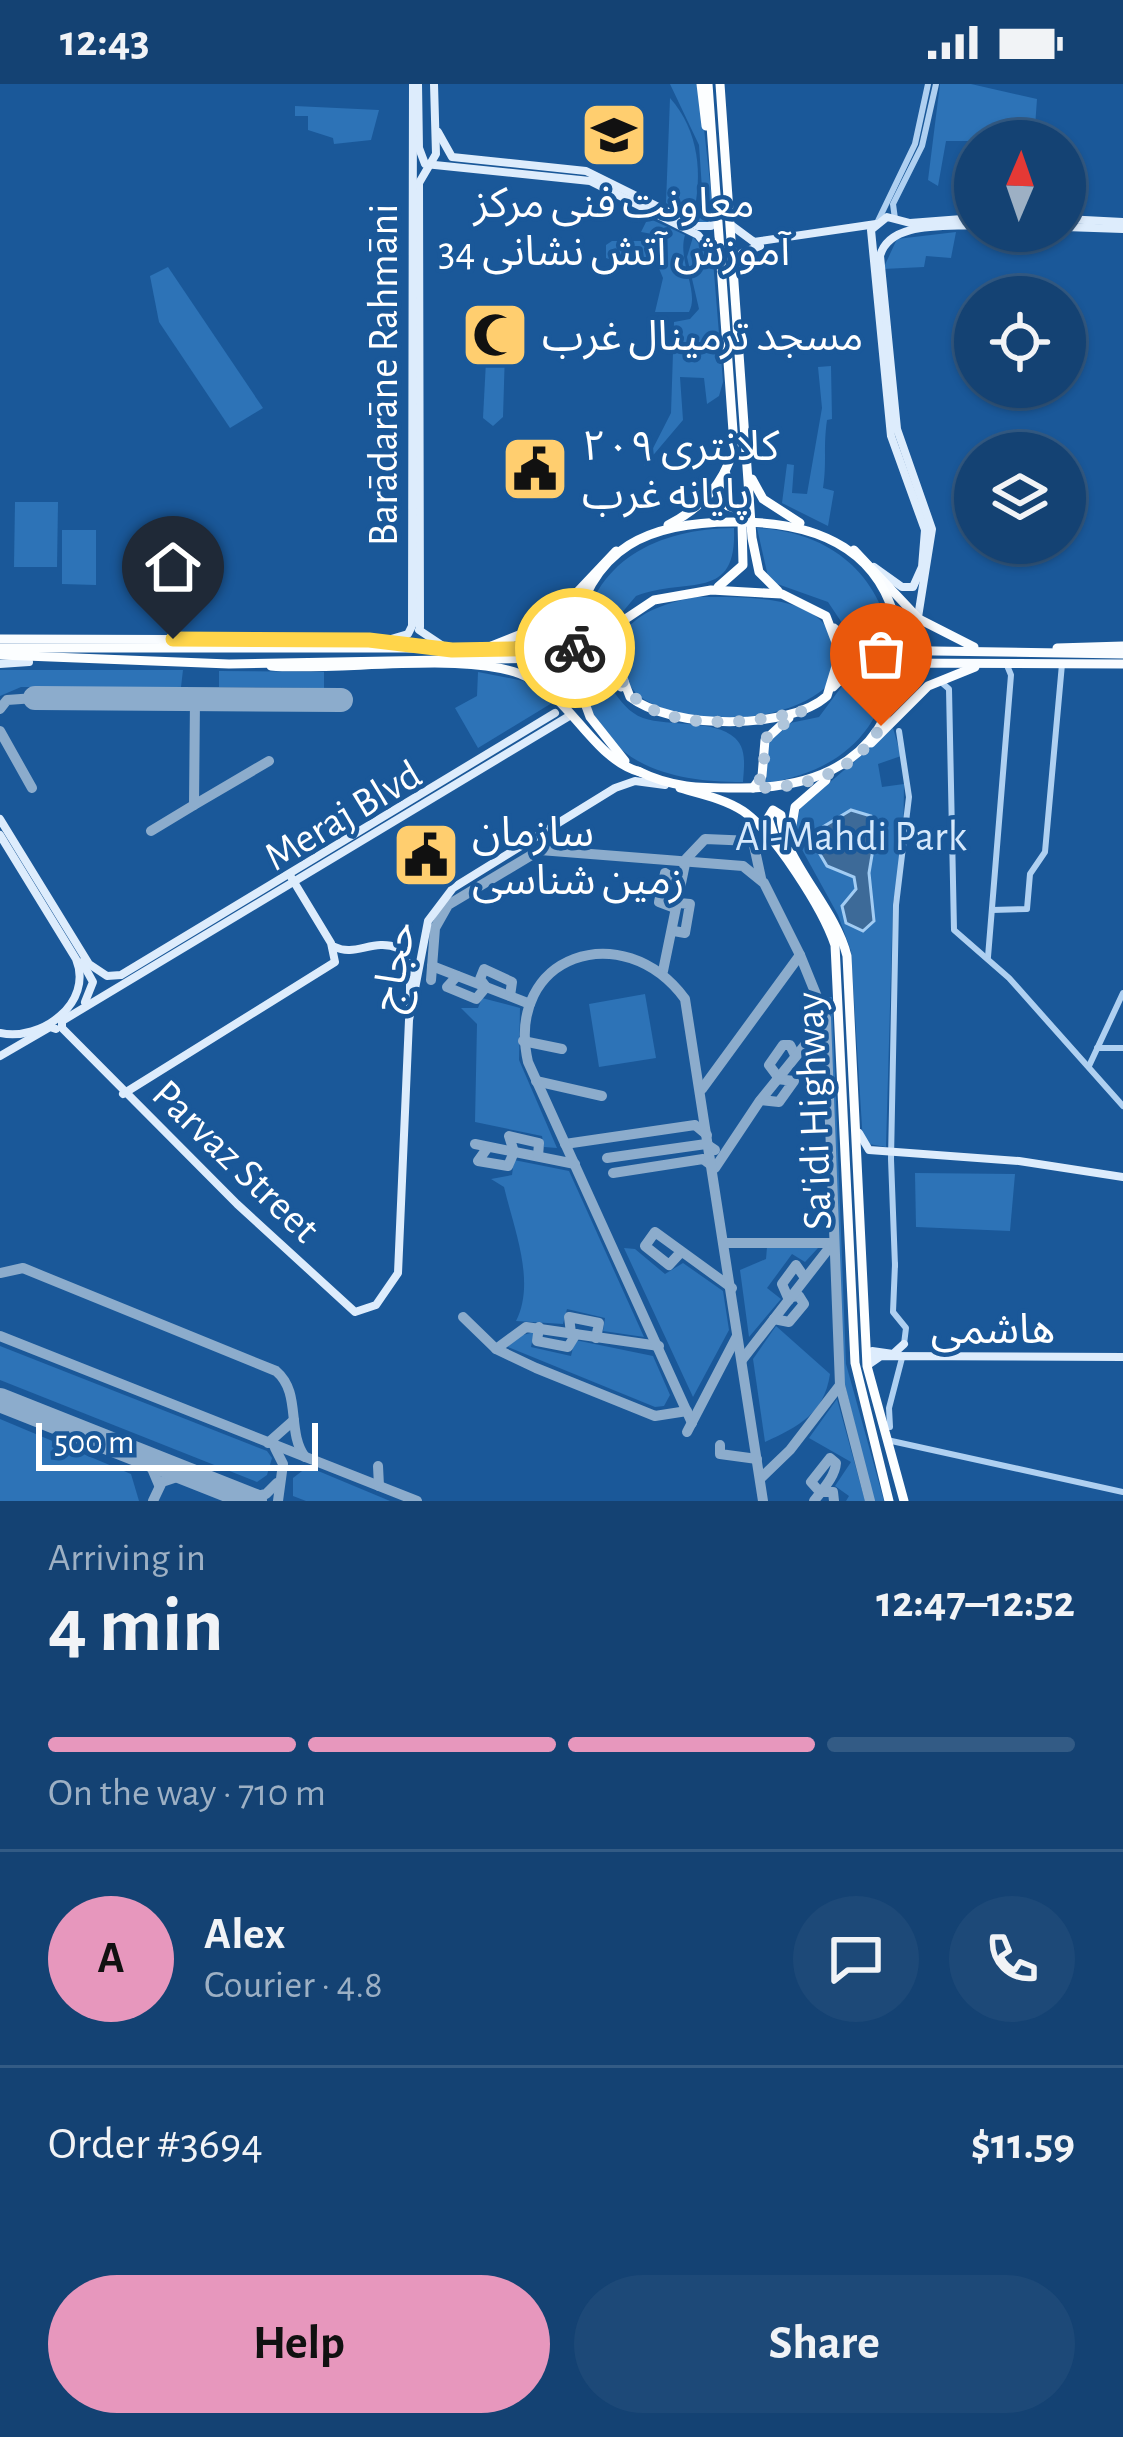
<!DOCTYPE html>
<meta charset="utf-8">
<style>
:root{--surface:#144273;--page:#1d4978;--text:#f1f3f6;--muted:#9db0c4;--line:#335b85;--accent:#e797bd}
body{margin:0;font-family:"Alegreya Sans","Noto Sans Arabic",sans-serif;background:var(--page);color:var(--text);height:100vh;display:flex;flex-direction:column;font-size:45px;white-space:nowrap}
*{box-sizing:border-box;margin:0}
p{font-size:39px;color:var(--muted)}
.icon{flex:none;width:66px;height:66px;fill:none;stroke:currentColor;stroke-width:2;stroke-linecap:round;stroke-linejoin:round}
.map{position:relative;height:1417px;overflow:hidden}
.side{display:flex;flex-direction:column;background:var(--surface);flex:1}
.side>*{flex:none}
.needle{width:78px;rotate:2deg}
.buttons{position:absolute;left:954px;top:36px;display:grid;gap:24px}
.buttons a{display:grid;place-items:center;width:132px;height:132px;border-radius:50%;background:var(--surface);box-shadow:0 3px 9px #0004,0 0 0 3px var(--line);font-size:60px}
.scale{position:absolute;left:36px;bottom:30px;width:282px;box-sizing:border-box;padding-left:12px;border:6px solid #fff;border-top:0;font-size:33px;line-height:42px;white-space:nowrap;color:#fff;-webkit-text-stroke:9px #1a5899;paint-order:stroke}
.pin{position:absolute;display:grid;place-items:center;width:102px;height:102px;color:#fff;margin:-123px -51px;border-radius:50% 50% 50% 0;rotate:-45deg;box-shadow:0 0 12px #0007}
.pin .icon{rotate:45deg}
.courier{position:absolute;display:grid;place-items:center;width:120px;height:120px;margin:-60px;border:9px solid #ffd54a;border-radius:50%;background:#fff;color:#222;box-shadow:0 3px 15px #0007}
.head em{font-style:normal;font-weight:600}
.head div{display:flex;flex-direction:column-reverse}
.head{display:flex;align-items:center;justify-content:space-between;height:204px;padding:0 48px}
h1{font-size:78px;font-weight:600;line-height:90px}
.bar{display:grid;grid-template-columns:repeat(4,1fr);gap:18px 12px;align-content:center;height:144px;padding:0 48px}
.bar i{height:15px;border-radius:9px;background:var(--line)}
.bar .current{background:var(--accent)}
.bar p{grid-column:span 4}
.line{display:flex;align-items:center;gap:30px;padding:0 48px;border-top:3px solid var(--line)}
.line div{flex:1}
.round{display:grid;place-items:center;flex:none;width:126px;height:126px;border-radius:63px;background:var(--page)}
.cta{display:flex;gap:24px;margin-top:auto;padding:24px 48px}
.cta a{flex:1;height:138px;border-radius:72px;background:var(--accent);color:#111;font-size:48px;font-weight:600;line-height:138px;text-align:center}
.cta a+a{background:var(--page);color:var(--text)}
.status{display:flex;justify-content:space-between;align-items:center;height:84px;padding:0 60px;background:var(--surface);direction:ltr}
.status svg{height:33px;fill:currentColor}
.map>svg:first-child{display:block}
</style>
<div class="status"><b>12:43</b><svg viewBox="0 0 49 12"><path d="M0 12V9h3v3zM5 12V6h3v6zM10 12V3h3v9zM15 12V0h3v12zM26 1h20v11H26zM47 4h2v5h-2z"/></svg></div>
<div class="map">
<svg width="1123" height="1417" viewBox="0 0 1123 1417">
<rect width="100%" height="100%" fill="#1a5899"/>
<g fill="#2d73b7">
<polygon points="670,0 699,0 712,116 708,141 697,137 702,105 699,61"/>
<polygon points="940,0 971,0 1037,15 1034,57 946,57 938,102 928,96"/>
<path d="M670 14C699 47 703 90 693 132L666 119Z"/>
<polygon points="295,22 379,26 371,56 334,60 333,54 308,46 308,32 295,32"/>
<path d="M648 134 685 151C677 177 700 208 689 228H655L663 194 658 182 633 168 617 178 606 174V161L612 157H658V151L641 148Z"/>
<polygon points="956,148 951,174 926,172 924,183 883,185 897,155"/>
<polygon points="693,153 713,177 723,298 719,312 707,320 704,294 680,293 683,336 644,382 671,329 674,238 690,235 699,225 687,173"/>
<polygon points="168,183 263,324 230,344 159,238 150,192"/>
<polygon points="487,258 505,267 503,333 493,342 483,334"/>
<path d="M831 282 832 335 827 336C823 364 827 378 823 404L834 407 828 442 782 419 787 380 794 381 792 409 807 410 822 324 818 283Z"/>
<polygon points="15,418 58,418 57,483 14,483"/>
<path d="M734 444C737 519 688 492 636 512L604 550 580 559C592 476 657 445 734 444Z"/>
<path d="M757 444C829 448 879 488 892 559L854 557 828 518 769 497Z"/>
<polygon points="62,446 96,446 96,501 62,500"/>
<path d="M697 513C759 513 862 509 826 603 785 640 689 645 642 614 631 606 627 597 623 584 606 536 662 519 697 513Z"/>
<path d="M580 583C612 588 614 623 643 634 670 643 714 635 735 654 747 665 744 683 743 698 660 698 593 676 580 583Z"/>
<path d="M873 584 891 587C878 655 832 689 766 699L768 658 790 639 819 633 848 594Z"/>
<polygon points="0,586 183,586 181,603 21,603 0,612"/>
<polygon points="219,587 324,588 324,604 219,603"/>
<polygon points="478,588 524,597 552,619 478,664 455,624 477,612"/>
<polygon points="893,644 901,672 878,680 882,703 904,700 903,772 893,818 886,1063 863,1059 851,867 838,831 794,751 800,724"/>
<polygon points="645,910 656,974 599,983 589,920"/>
<polygon points="824,913 832,913 846,1280 884,1417 874,1417 841,1285"/>
<polygon points="482,914 520,924 519,976 557,1064 544,1063 542,1052 475,1038 477,940 461,924 478,924"/>
<path d="M514 1076 569 1087 644 1253 603 1247 605 1234 567 1225 563 1240 516 1237C536 1198 514 1145 504 1103L491 1095 512 1091Z"/>
<polygon points="915,1089 1015,1090 1010,1147 916,1143"/>
<polygon points="767,1163 818,1164 805,1178 792,1170 767,1204 781,1215 749,1253 740,1186 766,1175"/>
<polygon points="624,1164 635,1165 665,1190 683,1179 723,1207 729,1246 693,1313"/>
<path d="M776 1242 830 1290C824 1330 799 1342 765 1358L753 1275Z"/>
<polygon points="534,1248 531,1263 571,1272 575,1256 653,1272 670,1311 664,1322 655,1323 508,1263 512,1254"/>
<polygon points="0,1262 267,1367 272,1374 267,1391 257,1398 0,1296"/>
<polygon points="837,1315 865,1417 846,1417 849,1412 835,1402 851,1378 809,1354"/>
<polygon points="0,1335 131,1390 139,1417 0,1417"/>
<polygon points="306,1384 311,1384 390,1417 306,1417 293,1412 293,1394"/>
</g>
<polygon fill="#3d6a98" stroke="#a2ccf3" stroke-width="3" points="851,726 871,732 876,747 869,789 874,837 863,847 846,839 842,822 856,805 854,793 827,782 814,760 821,744"/>
<g fill="none" stroke-linecap="round" stroke-linejoin="round">
<g stroke="#8caccc" stroke-width="10">
<polyline points="0,625 7,616 35,614"/>
<polyline points="0,647 32,704"/>
<polyline points="194,721 269,677"/>
<polyline points="151,747 194,721 195,615"/>
<polyline points="674,847 685,849 690,820 679,819 675,824 659,818 665,789 680,798"/>
<polyline points="432,882 530,920"/>
<polyline points="663,887 686,775 705,755 753,757 761,794"/>
<polyline points="457,892 447,903 476,915 486,903 480,895 484,885 512,898 510,912"/>
<polyline points="431,896 435,844 448,821 540,766 743,782 764,799 800,871 702,1005"/>
<polyline points="523,957 562,965"/>
<polyline points="778,993 769,981 783,961 790,961 795,971"/>
<polyline points="536,997 602,1012"/>
<polyline points="761,1016 779,1018 794,997 777,995"/>
<polyline points="475,1060 575,1080"/>
<polyline points="565,1060 695,1041 707,1051"/>
<polyline points="488,1063 478,1077 508,1082 514,1068 509,1052 539,1059 538,1072"/>
<polyline points="607,1074 706,1060 715,1066"/>
<polyline points="613,1089 703,1075 715,1084 759,1018 826,935"/>
<polyline points="725,1159 833,1159"/>
<polyline points="681,1168 669,1181 645,1162 655,1148 732,1204"/>
<path d="M0 1189 23 1184 276 1287C302 1309 286 1347 305 1373"/>
<polyline points="789,1216 782,1200 796,1181 805,1194"/>
<polyline points="463,1233 496,1265 536,1284 655,1332 687,1327"/>
<polyline points="774,1235 789,1238 804,1220 799,1212 791,1213"/>
<polyline points="539,1243 537,1257 568,1263 576,1250"/>
<polyline points="571,1249 569,1233 599,1239 596,1254"/>
<polyline points="0,1252 417,1417"/>
<polyline points="496,1265 526,1243 659,1262"/>
<polyline points="742,1276 833,1159"/>
<polyline points="840,1301 870,1417"/>
<path d="M692 1339 528 978C504 871 623 831 685 915L763 1417"/>
<polyline points="687,1348 737,1252"/>
<polyline points="268,1359 294,1336"/>
<polyline points="720,1361 720,1370 757,1375"/>
<polyline points="275,1364 283,1380 278,1417"/>
<polyline points="148,1375 159,1401"/>
<polyline points="378,1382 379,1402"/>
<polyline points="760,1395 790,1366 840,1301 826,935 800,871"/>
<polyline points="247,1414 266,1410 277,1399"/>
<polyline points="153,1417 162,1398 186,1390"/>
<path d="M814 1417C822 1406 835 1393 836 1379L830 1374 811 1398 820 1408H833L834 1417"/>
</g>
<g stroke="#8caccc" stroke-width="24">
<polyline points="35,614 341,616"/>
<polyline points="0,1316 255,1417"/>
</g>
<g stroke="#afd0f1" stroke-width="6">
<polyline points="895,135 893,120 922,62 936,0"/>
<polyline points="877,139 915,60 928,0"/>
<polyline points="941,598 949,605 954,846 1009,894 1123,1022"/>
<polyline points="992,826 1027,825 1030,790 1045,768 1062,580"/>
<polyline points="988,873 1011,591 1006,579"/>
<polyline points="1097,964 1123,964"/>
<polyline points="1089,982 1123,909"/>
<polyline points="895,1180 893,1228 906,1244 904,1260"/>
<polyline points="895,1182 891,1075 896,821 909,713 899,647"/>
<polyline points="890,1343 889,1324 902,1274"/>
<polyline points="887,1356 1123,1408"/>
</g>
<g stroke="#ddecfc" stroke-width="8">
<polyline points="418,0 419,64 425,80 590,97 698,151 718,176"/>
<polyline points="438,48 452,73 586,87 697,142 711,142 716,131"/>
<polyline points="1065,135 1123,138"/>
<polyline points="731,141 754,158 876,140"/>
<polyline points="1065,143 1123,145"/>
<polyline points="735,186 742,169 760,162"/>
<polyline points="874,483 902,503 913,503 922,483 925,446 891,352 871,146 887,133 910,139 975,134"/>
<path d="M918 533 932 445 897 345 880 172C889 137 945 143 975 141"/>
<polyline points="420,543 419,99 436,70 434,0"/>
<polyline points="419,546 443,562"/>
<polyline points="391,555 408,550 412,542 413,0"/>
<polyline points="0,580 29,578"/>
<polyline points="571,631 62,937 62,944 237,1120 355,1228 376,1221 398,1189 409,936 428,837 453,804 615,704 635,697 665,701"/>
<polyline points="0,735 89,880 107,892 121,891 555,629"/>
<path d="M0 751 76 875C94 919 41 958 0 949"/>
<path d="M335 863C355 873 374 854 398 864L410 882V922"/>
<polyline points="82,878 93,898 85,918"/>
<polyline points="0,972 50,943 56,945"/>
<polyline points="123,1010 335,878 331,859 291,793"/>
<polyline points="859,1049 869,1066 1019,1077 1123,1093"/>
<polyline points="875,1273 872,1267 893,1270 904,1260"/>
<polyline points="868,1281 881,1272 1123,1273"/>
</g>
<g stroke="#f9fcff" stroke-width="9">
<polyline points="854,466 919,535 974,563"/>
<polyline points="834,544 852,560 868,566 1123,570"/>
<polyline points="0,555 369,556 423,561"/>
<polyline points="1057,564 1123,562"/>
<polyline points="833,603 852,584 868,579 1123,580"/>
<polyline points="871,659 928,602 975,583"/>
</g>
<g stroke="#fcfeff" stroke-width="9">
<polyline points="701,0 706,42"/>
<polyline points="720,0 752,454 759,488 778,507"/>
<polyline points="726,390 725,421 737,425 749,415"/>
<polyline points="752,395 763,415 800,439"/>
<path d="M668 441C701 424 726 399 734 361L708 0"/>
<polyline points="718,503 743,481 742,438"/>
<path d="M711 506 782 510 826 532 840 569 827 612C788 647 671 645 630 613L616 576 624 536 654 516Z"/>
<path d="M572 557C589 461 651 437 738 438 818 438 886 466 899 554"/>
<polyline points="489,563 547,540 616,467"/>
<polyline points="0,564 573,564 598,558 621,541"/>
<polyline points="0,571 229,580 605,573 573,564"/>
<polyline points="592,580 621,603"/>
<path d="M271 582C338 588 475 565 529 594 573 617 594 675 640 688"/>
<polyline points="572,584 590,633 625,677"/>
<path d="M638 687C672 704 700 704 737 704 820 705 884 675 900 588"/>
<path d="M680 704C701 710 725 715 743 727 774 748 823 825 835 861L855 1279 889 1417"/>
<polyline points="753,704 762,692 765,656 789,634"/>
<polyline points="789,759 795,723 826,696"/>
<path d="M777 760 768 734 773 726 781 731C781 775 835 822 847 872L867 1282 904 1417"/>
</g>
</g>
<g fill="none" stroke-linecap="round" stroke-linejoin="round">
<path stroke="#afc5db" stroke-width="12" stroke-dasharray="0 21.6" d="M575 564 598 558 620 542C592 652 731 646 802 627L767 652 762 692 754 704C806 704 854 689 881 642"/>
<polyline stroke="#ffd54a" stroke-width="15" points="173,555 369,556 452,566 575,564"/>
</g>
<defs>
<symbol id="university-square" viewBox="-11 -11 22 22"><rect x="-9" y="-9" width="18" height="18" rx="4" fill="#ffce6f" stroke="#1a5899"/><path d="M0-5L7-2L0 1L-7-2ZM-4 1L0 2.5L4 1V4Q0 6-4 4Z" fill="#111"/></symbol>
<symbol id="mosque-square" viewBox="-11 -11 22 22"><rect x="-9" y="-9" width="18" height="18" rx="4" fill="#ffce6f" stroke="#1a5899"/><path d="M3.5-4.9A6 6 0 1 0 3.5 4.9A5 5 0 1 1 3.5-4.9Z" fill="#111"/></symbol>
<symbol id="civic-square" viewBox="-11 -11 22 22"><rect x="-9" y="-9" width="18" height="18" rx="4" fill="#ffce6f" stroke="#1a5899"/><path d="M-.6-6.5H3V-4.5H.6V-3L4-1V1h2V6H-6V1h2V-1L-.6-3ZM-1.2 2.5V6h2.4V2.5Z" fill="#111"/></symbol>
</defs>
<g fill-rule="evenodd">
<use href="#university-square" x="576" y="13" width="76" height="76"/>
<use href="#mosque-square" x="457" y="213" width="76" height="76"/>
<use href="#civic-square" x="497" y="347" width="76" height="76"/>
<use href="#civic-square" x="388" y="733" width="76" height="76"/>
</g>
<g text-anchor="middle" stroke-width="9" stroke-linejoin="round" paint-order="stroke">
<g font-size="42" fill="#fff" stroke="#1a5899" text-anchor="start">
<text x="614" y="133" text-anchor="middle">معاونت فنی مرکز<tspan x="614" dy="48">آموزش آتش نشانی 34</tspan></text>
<text x="542" y="266">مسجد ترمینال غرب</text>
<text x="582" y="376">کلانتری ۲۰۹<tspan x="582" dy="48">پایانه غرب</tspan></text>
<text x="472" y="762">سازمان<tspan x="472" dy="48">زمین شناسی</tspan></text>
</g>
<g font-size="42" fill="#fff" stroke="#1a5899">
<text transform="translate(382 291) rotate(-90)" y="15">Barādarāne Rahmāni</text>
<text transform="translate(342 730) rotate(-31)" y="15">Meraj Blvd</text>
<text transform="translate(392 882) rotate(-79)" y="15">حجاج</text>
<text transform="translate(812 1027) rotate(-92)" y="15">Sa'idi Highway</text>
<text transform="translate(237 1076) rotate(44)" y="15">Parvaz Street</text>
<text x="993" y="1259">هاشمی</text>
</g>
<g font-size="42" fill="#d6e9fc" stroke="#1a5899">
<text x="851" y="766">Al-Mahdi Park</text>
</g>
</g>
</svg>
<div class="buttons">
<a><svg class="needle" viewBox="-14 -14 28 28"><path d="M0-13l5 13h-10z" fill="#e53935"/><path d="M0 13l5-13h-10z" fill="#9db0c4"/></svg></a>
<a><svg class="icon" aria-label="locate" viewBox="0 0 24 24"><circle cx="12" cy="12" r="6"/><path d="M12 2v4M12 18v4M2 12h4M18 12h4"/></svg></a>
<a><svg class="icon" aria-label="layers" viewBox="0 0 24 24"><path d="M12 4l9 5-9 5-9-5zM3 14l9 5 9-5"/></svg></a>
</div>
<div class="scale">500 m</div>
<div class="pin" style="left:881px;top:642px;background:#ea580c"><svg class="icon" aria-label="bag" viewBox="0 0 24 24"><path d="M5 8h14l-1 12H6zM9 8a3 3 0 0 1 6 0"/></svg></div>
<div class="pin" style="left:173px;top:555px;background:#1f2937"><svg class="icon" aria-label="home" viewBox="0 0 24 24"><path d="M3 11l9-7 9 7M6 9v11h12V9"/></svg></div>
<div class="courier" style="left:575px;top:564px"><svg class="icon" aria-label="bike" viewBox="0 0 24 24"><circle cx="6" cy="16" r="4"/><circle cx="18" cy="16" r="4"/><path d="M6 16l4-8h5l3 8M10 8l3 8H6M13 5h3"/></svg></div>
</div>
<section class="side">
<div class="head"><div><h1>4 min</h1><p>Arriving in</p></div><em>12:47–12:52</em></div>
<div class="bar"><i class="current"></i><i class="current"></i><i class="current"></i><i></i><p>On the way · 710 m</p></div>
<div class="line" style="height:216px"><b class="round" style="background:var(--accent);color:#111">A</b><div><b>Alex</b><p>Courier · 4.8</p></div><a class="round"><svg class="icon" aria-label="chat" viewBox="0 0 24 24"><path d="M4 5h16v11H9l-5 4z"/></svg></a><a class="round"><svg class="icon" aria-label="phone" viewBox="0 0 24 24"><path d="M5 4h4l2 5-3 2q2 4 5 5l2-3 5 2v4C11 20 4 13 5 4z"/></svg></a></div>
<div class="line" style="height:156px"><div>Order #3694</div><b>$11.59</b></div>
<div class="cta"><a>Help</a><a>Share</a></div>
</section>
